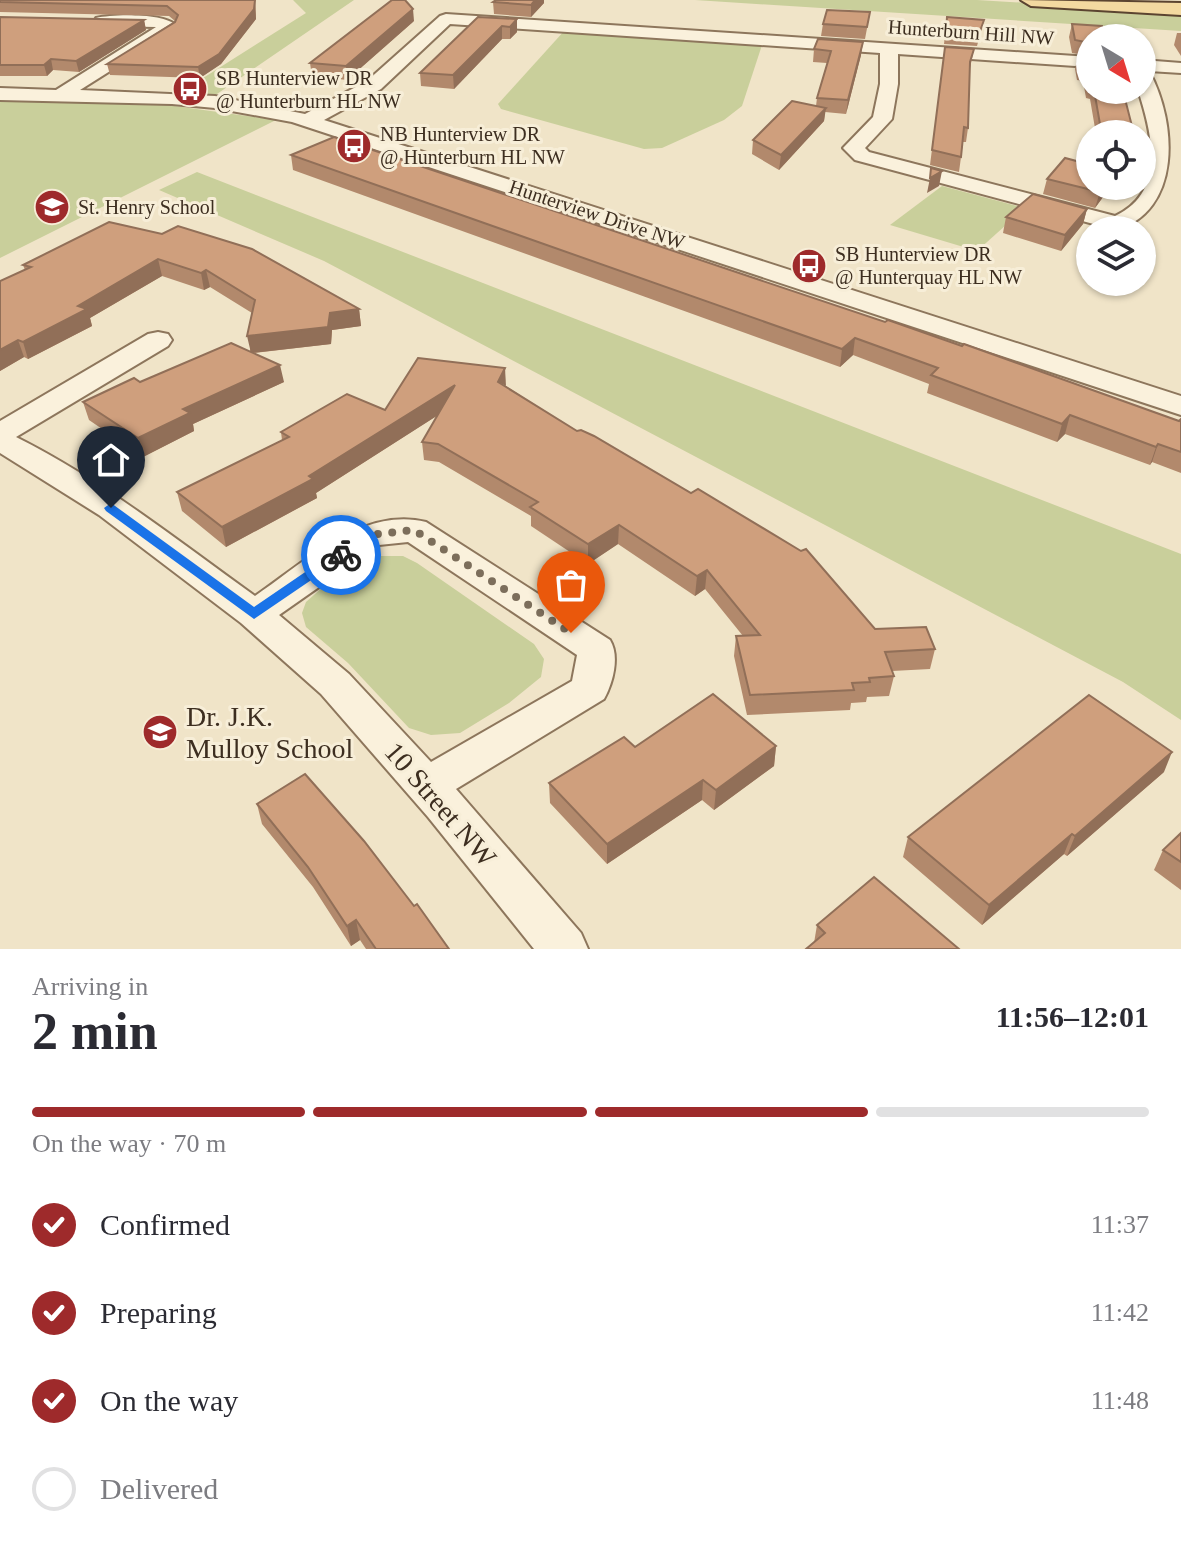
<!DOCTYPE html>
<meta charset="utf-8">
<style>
:root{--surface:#fff;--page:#f2f2f3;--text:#2b2b33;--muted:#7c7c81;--line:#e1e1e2;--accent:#9e2a2b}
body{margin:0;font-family:"Times New Roman",serif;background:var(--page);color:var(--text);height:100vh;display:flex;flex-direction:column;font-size:30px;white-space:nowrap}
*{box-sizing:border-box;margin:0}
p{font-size:26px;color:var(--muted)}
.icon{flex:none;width:44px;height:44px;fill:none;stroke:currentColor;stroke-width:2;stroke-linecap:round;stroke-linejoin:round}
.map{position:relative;height:949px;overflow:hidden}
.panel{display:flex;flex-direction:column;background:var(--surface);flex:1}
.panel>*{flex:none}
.needle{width:52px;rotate:142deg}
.buttons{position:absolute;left:1076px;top:24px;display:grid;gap:16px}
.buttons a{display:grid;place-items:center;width:80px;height:80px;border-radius:50%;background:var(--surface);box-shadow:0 2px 6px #0004;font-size:40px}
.pin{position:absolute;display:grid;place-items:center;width:68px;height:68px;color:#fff;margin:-82px -34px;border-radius:50% 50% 50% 0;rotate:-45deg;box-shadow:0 0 8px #0007}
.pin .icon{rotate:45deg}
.courier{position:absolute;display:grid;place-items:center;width:80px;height:80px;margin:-40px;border:6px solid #1a73e8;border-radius:50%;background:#fff;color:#222;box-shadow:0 2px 10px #0007}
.summary em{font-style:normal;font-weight:800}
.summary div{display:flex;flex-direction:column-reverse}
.summary{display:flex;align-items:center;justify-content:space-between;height:136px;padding:0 32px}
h1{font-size:52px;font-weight:800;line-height:60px}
.bar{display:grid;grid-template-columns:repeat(4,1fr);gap:12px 8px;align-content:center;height:96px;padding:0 32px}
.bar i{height:10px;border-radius:6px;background:var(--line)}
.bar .on{background:var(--accent)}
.bar p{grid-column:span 4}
ol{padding:0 32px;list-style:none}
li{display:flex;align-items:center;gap:24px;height:88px}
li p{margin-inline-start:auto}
li .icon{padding:8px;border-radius:50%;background:var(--accent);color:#fff;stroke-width:4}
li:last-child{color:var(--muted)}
li i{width:44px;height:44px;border:4px solid var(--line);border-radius:50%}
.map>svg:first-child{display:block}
</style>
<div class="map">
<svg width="1181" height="949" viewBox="0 0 1181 949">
<rect width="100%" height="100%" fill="#f0e4c8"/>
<g fill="#c9cf9b">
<polygon points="293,0 354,0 214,96 181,92 306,13"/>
<polygon points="695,0 977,0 1181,12 1181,31"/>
<polygon points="565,30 762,45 742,106 724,120 662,148 644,149 501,109 498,104"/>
<polygon points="0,101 153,103 276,120 0,258"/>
<polygon points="197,172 1181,554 1181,720 1123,682 324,261 159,190"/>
<polygon points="942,186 1025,208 977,251 890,225"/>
<polygon points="379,556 403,556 417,563 534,644 544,659 541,677 509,703 460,733 431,735 409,728 348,663 306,627 302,613 306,602 324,586 357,563"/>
</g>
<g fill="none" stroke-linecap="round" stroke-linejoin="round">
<defs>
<g id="minor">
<path d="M446 14 1090 57V67L898 54V84L892 119 865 148 869 152 1115 216C1167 192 1152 133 1138 90H1142V60L1181 63V73L1149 71C1178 124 1181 211 1116 230L855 160 843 148 873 117 880 84V53L450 24 381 89 324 120 1181 396V415L292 122 215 108 172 104 0 100V88L56 90 156 27 102 26 94 21 96 18C114 14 165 13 177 26L175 30 80 90 215 96 305 114 367 81 440 16Z"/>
<path d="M158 332 168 334 172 340 168 346 16 437C102 480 177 540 255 596 303 563 363 506 426 522L610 640C620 656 613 683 604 699L456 789 581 933 588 949H534L428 817 321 694 241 623 99 515 0 453V421L148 334ZM408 542 577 655 572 681 431 762 349 674 279 615 379 545Z"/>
</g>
<polygon id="major" points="1021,0 1181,3 1181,15 1031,6"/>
</defs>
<use href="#minor" stroke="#8d765c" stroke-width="4"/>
<use href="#major" stroke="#5b4430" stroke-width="4"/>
<use href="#minor" fill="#faf1dc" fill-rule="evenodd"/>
<use href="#major" fill="#f3d9a0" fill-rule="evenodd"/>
</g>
<g fill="#b2896c">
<polygon points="0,0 255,0 256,19 221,64 200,78 110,75 107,64 175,21 169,16 0,12"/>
<polygon points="493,2 544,3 531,17 494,14"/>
<polygon points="870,12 865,39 821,36 823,24"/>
<polygon points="0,17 144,20 146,30 79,72 53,70 47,76 0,76"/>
<polygon points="478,17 517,19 517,32 510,39 502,39 454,89 421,86 420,73"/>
<polygon points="947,17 984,20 977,46 944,44"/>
<polygon points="414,21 347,80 312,76 310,63"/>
<polygon points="1072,24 1090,38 1090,90 1118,90 1134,134 1096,134 1090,99 1086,98 1083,81 1077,80 1075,69 1078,56 1089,56 1072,53 1069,37"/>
<polygon points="1177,33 1181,33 1181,56 1174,45"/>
<polygon points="945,47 974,49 970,68 968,128 966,142 963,142 959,172 930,165"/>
<polygon points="814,49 861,55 846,114 825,112 824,121 779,170 752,154 753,140 816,106 817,98 827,63 813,62"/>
<polygon points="291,155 1179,421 1181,419 1181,473 1152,462 1150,465 1065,434 1057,442 927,393 929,384 853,355 840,367 293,170"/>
<polygon points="1047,179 1090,186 1111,186 1095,208 1043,194"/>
<polygon points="1087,209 1083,224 1061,251 1003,233 1006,217"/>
<polygon points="109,222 359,309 361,326 332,330 331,344 253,353 284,382 193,424 194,431 143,457 89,420 83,402 140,382 250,351 252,313 210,287 204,290 162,276 90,318 92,326 28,359 24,357 0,371 0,281 25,270 23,265"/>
<polygon points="506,386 875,629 935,649 930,669 892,671 894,676 889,696 867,697 866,702 851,703 850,710 747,715 734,656 736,636 743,636 705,589 695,596 618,544 588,564 531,526 531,516 439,462 424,460 422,442 438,415 316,493 317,498 226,547 182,511 177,492 282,440 281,432"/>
<polygon points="776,746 774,766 714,810 702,800 607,864 550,803 549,783 635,747"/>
<polygon points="1164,772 1067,856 1064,854 982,925 903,857 908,837"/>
<polygon points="257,804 414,906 449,949 366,949 360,940 351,946 313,887 262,824"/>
<polygon points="1181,833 1181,890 1154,870 1163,850"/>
<polygon points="817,925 959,949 814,943"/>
</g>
<g fill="#916f58">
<polygon points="255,0 256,19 221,64 200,78 198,67"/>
<polygon points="535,0 544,0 544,3 531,17 531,5"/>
<polygon points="413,9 414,21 347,80 346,66"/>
<polygon points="517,19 517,32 510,39 510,27"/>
<polygon points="144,20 146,30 79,72 76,61"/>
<polygon points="502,26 502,39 454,89 453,75"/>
<polygon points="863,42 861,55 846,114 848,100"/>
<polygon points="51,59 53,70 47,76 44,65"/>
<polygon points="826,108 824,121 779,170 781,155"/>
<polygon points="942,171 939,186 927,193 930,178"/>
<polygon points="1104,186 1111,186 1095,208 1100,192"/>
<polygon points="1087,209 1083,224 1061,251 1065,235"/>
<polygon points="158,259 162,276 90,318 92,326 28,359 23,342 78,306"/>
<polygon points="206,270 210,287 204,290 201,273"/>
<polygon points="359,309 361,326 332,330 331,344 251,353 247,336 330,313"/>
<polygon points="855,338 853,355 840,367 842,349"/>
<polygon points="18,340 24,357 0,371 0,350"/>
<polygon points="280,365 284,382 193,424 194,431 143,457 138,438 183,409"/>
<polygon points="505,368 506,386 498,382"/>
<polygon points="455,385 457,403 316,493 317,498 226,547 222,527 309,476"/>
<polygon points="1070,415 1065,434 1057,442 1062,424"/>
<polygon points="1158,444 1152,462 1150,465 1156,447"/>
<polygon points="619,525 618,544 588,564 588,544"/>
<polygon points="707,570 705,589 695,596 697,576"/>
<polygon points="776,746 774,766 714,810 716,790"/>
<polygon points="1172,752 1164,772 1067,856 1075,836"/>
<polygon points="703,780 702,800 607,864 607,844"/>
<polygon points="1072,834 1064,854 982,925 989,905"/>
<polygon points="356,920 360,940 351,946 347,926"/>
</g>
<g fill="#cf9f7d" stroke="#916f58" stroke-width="2">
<polygon points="0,0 255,0 254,9 219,54 198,67 107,64 175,22 178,15 167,6 0,2"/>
<polygon points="392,0 405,0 413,9 346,66 310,63"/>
<polygon points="496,0 535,0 531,5 493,2"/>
<polygon points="827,10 870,12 867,27 823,24"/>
<polygon points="0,17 144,20 76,61 51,59 44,65 0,65"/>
<polygon points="478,17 517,19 510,27 502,26 453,75 420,73"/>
<polygon points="947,17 984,20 979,34 946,32"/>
<polygon points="1072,24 1102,26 1105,38 1090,38 1090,43 1075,40"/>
<polygon points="818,39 863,42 848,100 817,98 831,51 814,49"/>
<polygon points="945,47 974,49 970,62 968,128 964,127 961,157 932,150"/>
<polygon points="1078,56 1090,56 1090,85 1086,67 1080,67"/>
<polygon points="1094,90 1118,90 1123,91 1134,134 1099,134 1100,124"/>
<polygon points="792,101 826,108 781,155 753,140"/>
<polygon points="334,137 885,322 888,320 962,346 964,344 1179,421 1181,419 1181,452 1158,444 1156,447 1070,415 1062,424 931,375 938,368 855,338 842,349 291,155"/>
<polygon points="1090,155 1090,186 1104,186 1100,192 1047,179 1065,158 1084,163"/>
<polygon points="931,168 942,171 930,178"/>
<polygon points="1033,194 1087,209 1065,235 1006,217"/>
<polygon points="109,222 162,234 178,226 252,249 359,309 330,313 328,327 247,336 255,300 206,270 201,273 158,259 78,306 87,309 23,342 18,340 0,350 0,281 31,267 23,265"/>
<polygon points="231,343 280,365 183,409 190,413 138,438 83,402 134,378 140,382"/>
<polygon points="418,358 505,368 498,382 577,431 581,430 594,436 691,493 698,489 801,551 806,549 875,629 926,627 935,649 885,652 894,676 869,678 870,682 852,683 854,690 750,695 736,636 760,635 707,570 697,576 619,525 588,544 530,507 538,502 438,444 422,442 455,385 309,476 313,479 222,527 177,492 289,437 281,432 347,394 385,410"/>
<polygon points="713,694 776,746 716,790 703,780 607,844 549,783 624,737 635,747"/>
<polygon points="1089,695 1172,752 1075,836 1072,834 989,905 908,837"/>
<polygon points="305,774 364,841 414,906 417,904 449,949 376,949 356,920 347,926 308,867 257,804"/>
<polygon points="1181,833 1181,862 1163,850"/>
<polygon points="874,877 959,949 806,949 825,933 817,925"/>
</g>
<polygon fill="#1a73e8" points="111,503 254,607 336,551 346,551 348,555 254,619 106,511 104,508"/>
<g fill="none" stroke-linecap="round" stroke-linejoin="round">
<polyline stroke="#7c6e5b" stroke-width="8" stroke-dasharray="0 14.4" points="341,555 370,535 414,530 571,633"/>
</g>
<defs>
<symbol id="bus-disc" viewBox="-11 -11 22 22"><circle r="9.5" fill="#9e2a2b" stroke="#f7eed8"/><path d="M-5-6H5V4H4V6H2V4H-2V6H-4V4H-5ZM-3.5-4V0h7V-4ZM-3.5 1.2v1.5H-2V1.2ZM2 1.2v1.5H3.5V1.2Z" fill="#fff"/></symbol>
<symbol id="school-disc" viewBox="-11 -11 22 22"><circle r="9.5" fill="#9e2a2b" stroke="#f7eed8"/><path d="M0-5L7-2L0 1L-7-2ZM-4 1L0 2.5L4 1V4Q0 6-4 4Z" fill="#fff"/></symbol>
</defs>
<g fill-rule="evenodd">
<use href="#bus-disc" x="170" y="69" width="40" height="40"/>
<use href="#bus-disc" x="334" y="126" width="40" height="40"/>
<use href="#school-disc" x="32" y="187" width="40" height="40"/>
<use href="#bus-disc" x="789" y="246" width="40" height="40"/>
<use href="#school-disc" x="140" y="712" width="40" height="40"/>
</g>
<g text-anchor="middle" stroke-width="6" stroke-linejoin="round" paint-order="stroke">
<g font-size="20" fill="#3d2e20" stroke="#f7eed8">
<text transform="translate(971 32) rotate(4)" y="7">Hunterburn Hill NW</text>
<text transform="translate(597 214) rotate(18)" y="7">Hunterview Drive NW</text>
</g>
<g font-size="20" fill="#3d2e20" stroke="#f7eed8" text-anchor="start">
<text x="216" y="85">SB Hunterview DR<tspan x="216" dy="23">@ Hunterburn HL NW</tspan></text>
<text x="380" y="141">NB Hunterview DR<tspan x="380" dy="23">@ Hunterburn HL NW</tspan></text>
<text x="78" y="214">St. Henry School</text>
<text x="835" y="261">SB Hunterview DR<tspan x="835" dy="23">@ Hunterquay HL NW</tspan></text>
</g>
<g font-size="28" fill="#3d2e20" stroke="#f7eed8" text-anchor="start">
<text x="186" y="726">Dr. J.K.<tspan x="186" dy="32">Mulloy School</tspan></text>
</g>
<g font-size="28" fill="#3d2e20" stroke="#f7eed8">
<text transform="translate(441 804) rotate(49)" y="10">10 Street NW</text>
</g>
</g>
</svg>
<div class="buttons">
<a><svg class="needle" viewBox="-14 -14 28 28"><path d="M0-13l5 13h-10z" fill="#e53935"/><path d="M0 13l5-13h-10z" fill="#7c7c81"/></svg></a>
<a><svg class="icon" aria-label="locate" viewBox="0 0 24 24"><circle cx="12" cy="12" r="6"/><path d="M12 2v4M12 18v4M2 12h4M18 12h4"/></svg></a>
<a><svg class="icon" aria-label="layers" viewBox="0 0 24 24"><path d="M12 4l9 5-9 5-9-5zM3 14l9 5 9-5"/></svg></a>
</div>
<div class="pin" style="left:571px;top:633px;background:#ea580c"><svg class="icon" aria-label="bag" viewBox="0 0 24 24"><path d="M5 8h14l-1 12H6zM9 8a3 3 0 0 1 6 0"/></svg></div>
<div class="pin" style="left:111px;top:508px;background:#1f2937"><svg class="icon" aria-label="home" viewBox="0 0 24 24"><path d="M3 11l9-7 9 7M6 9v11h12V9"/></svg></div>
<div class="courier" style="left:341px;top:555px"><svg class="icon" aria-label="bike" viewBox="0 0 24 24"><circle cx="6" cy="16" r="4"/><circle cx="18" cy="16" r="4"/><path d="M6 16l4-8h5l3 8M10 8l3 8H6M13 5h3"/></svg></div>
</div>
<section class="panel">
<div class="summary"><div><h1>2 min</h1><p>Arriving in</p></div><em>11:56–12:01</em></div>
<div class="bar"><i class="on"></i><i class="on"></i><i class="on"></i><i></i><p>On the way · 70 m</p></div>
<ol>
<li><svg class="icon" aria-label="check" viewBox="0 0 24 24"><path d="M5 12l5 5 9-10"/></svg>Confirmed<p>11:37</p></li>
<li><svg class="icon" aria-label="check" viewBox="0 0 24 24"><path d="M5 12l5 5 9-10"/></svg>Preparing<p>11:42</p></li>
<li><svg class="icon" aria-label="check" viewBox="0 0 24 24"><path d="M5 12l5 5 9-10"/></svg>On the way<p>11:48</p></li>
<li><i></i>Delivered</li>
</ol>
</section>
